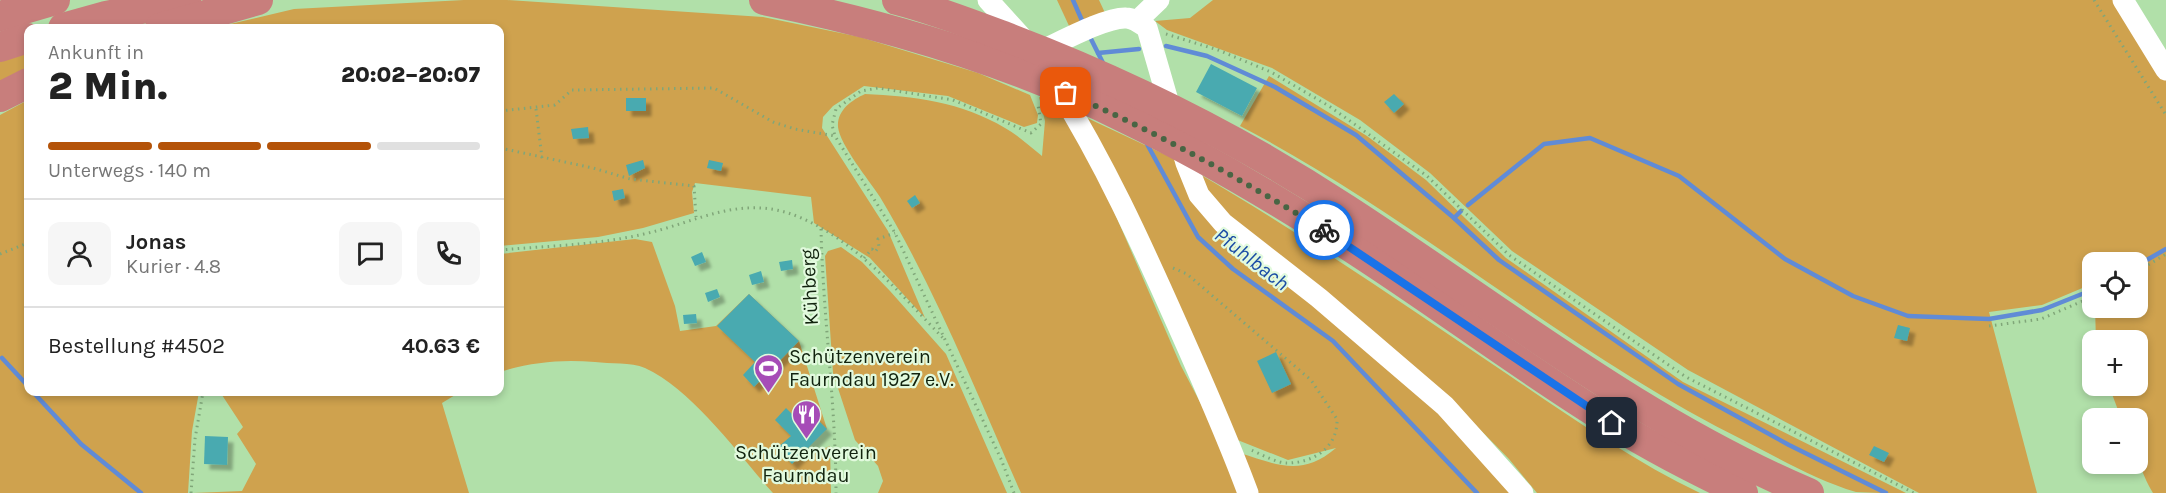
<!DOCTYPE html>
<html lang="de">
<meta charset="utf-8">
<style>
:root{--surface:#fff;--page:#f6f6f6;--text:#222;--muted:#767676;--line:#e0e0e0;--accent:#b45309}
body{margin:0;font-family:Karla,sans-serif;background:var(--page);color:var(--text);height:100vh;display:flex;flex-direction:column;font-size:22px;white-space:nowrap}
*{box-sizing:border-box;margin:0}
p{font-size:20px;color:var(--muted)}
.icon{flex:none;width:33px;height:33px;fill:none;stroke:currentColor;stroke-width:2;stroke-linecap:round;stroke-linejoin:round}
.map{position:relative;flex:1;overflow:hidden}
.details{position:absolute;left:24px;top:24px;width:480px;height:372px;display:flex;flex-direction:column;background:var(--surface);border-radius:12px;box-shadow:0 3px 9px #0003}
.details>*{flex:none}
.buttons{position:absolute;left:2082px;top:252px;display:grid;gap:12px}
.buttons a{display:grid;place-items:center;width:66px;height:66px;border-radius:12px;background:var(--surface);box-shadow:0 3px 9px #0003;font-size:30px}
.pin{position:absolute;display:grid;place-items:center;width:51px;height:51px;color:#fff;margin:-26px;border-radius:12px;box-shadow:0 3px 9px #0006}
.courier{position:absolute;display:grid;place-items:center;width:60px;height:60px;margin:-30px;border:4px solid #1a73e8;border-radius:50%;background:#fff;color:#222;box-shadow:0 2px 8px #0007}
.headline em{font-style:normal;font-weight:800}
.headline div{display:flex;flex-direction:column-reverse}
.headline{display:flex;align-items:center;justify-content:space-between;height:102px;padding:0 24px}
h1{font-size:39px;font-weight:800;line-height:45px}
.bar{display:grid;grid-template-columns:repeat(4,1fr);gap:9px 6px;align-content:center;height:72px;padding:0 24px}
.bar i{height:8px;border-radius:4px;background:var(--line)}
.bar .current{background:var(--accent)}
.bar p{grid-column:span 4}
.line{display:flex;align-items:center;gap:15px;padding:0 24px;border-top:2px solid var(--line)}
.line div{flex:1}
.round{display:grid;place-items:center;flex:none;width:63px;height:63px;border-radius:12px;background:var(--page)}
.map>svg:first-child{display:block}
</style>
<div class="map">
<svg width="2166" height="493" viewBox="0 0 2166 493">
<defs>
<filter id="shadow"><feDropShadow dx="5.5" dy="5.5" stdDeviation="1.5" flood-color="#0004"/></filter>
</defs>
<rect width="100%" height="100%" fill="#b1e0a9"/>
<g fill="#cfa24e">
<polygon points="464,0 507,0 763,17 860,37 978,73 1030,95 1038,115 1037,123 1024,127 948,96 864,86 833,106 823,117 822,128 888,231 925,318 870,258 814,223 811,197 695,183 692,192 694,213 643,228 598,237 500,246 500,28 213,28 294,9"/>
<polygon points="1057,0 1099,0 1106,15 1070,28"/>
<path d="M1213 0H2127L2166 59V493H2153C2135 461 2138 454 2138 418H2121L2109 386H2138V340H2096L2095 308H2138V262H2092V284L2042 305 1989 312 2037 493H1919L1688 370 1512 251 1430 173 1360 120 1272 68 1167 30 1155 21 1190 18Z"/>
<polygon points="28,49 28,72 0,86 0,58"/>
<path d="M1269 76 1367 136 1426 180 1506 258 1683 382 1906 493C1891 493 1871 493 1856 492 1818 481 1780 459 1745 441 1566 352 1416 218 1240 126Z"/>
<path d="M865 94C913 96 962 102 1005 128 1018 135 1030 147 1042 156L1045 121 1039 97 1062 107 1106 193 1181 366 1221 442 1240 493H1021C977 394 936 290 880 197 869 180 840 145 838 127 837 110 852 100 865 94Z"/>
<polygon points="28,100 28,392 199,392 192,431 188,493 0,493 0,115"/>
<path d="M1085 117 1183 163 1195 195 1444 409 1512 493H1255L1240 453C1278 465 1302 477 1336 448L1288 460 1235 439Z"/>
<path d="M1196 172C1304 235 1406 306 1510 376 1571 417 1633 461 1700 493H1537L1509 459 1451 400 1225 222Z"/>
<path d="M635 239 652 242 675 306 680 331 716 326 749 294 799 341 827 429 794 462 830 446 831 493H773C737 453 694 391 645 368 631 362 610 364 595 362 562 359 531 362 500 372V254Z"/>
<polygon points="841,247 862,262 890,291 946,354 1007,493 878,493 883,481 878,466 855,440 833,373 825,256 828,251"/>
<polygon points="220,392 460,392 442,403 469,493 193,493 242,491 256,464 237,434 243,427"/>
</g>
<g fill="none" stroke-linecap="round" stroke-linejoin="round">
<g stroke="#608bd6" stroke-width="4.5">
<polyline points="1073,0 1084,25"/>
<polyline points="1089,35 1104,65"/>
<polyline points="1166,46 1207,56 1275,87 1356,135 1454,218 1499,260 1678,384 1789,445 1886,493"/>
<polyline points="1098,53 1139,49"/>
<polyline points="1147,144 1198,237 1233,269 1333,341 1477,493"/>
<polyline points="1468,205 1544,144 1590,138 1679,176 1785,259 1853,296 1908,316 1989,319 2042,310 2092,290"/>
<polyline points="1454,218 1461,211"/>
<polyline points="2138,265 2166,249"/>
<polyline points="2,358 28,386"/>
<polyline points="33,392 81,444 141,493"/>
</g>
</g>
<g fill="#49aab0" filter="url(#shadow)">
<polygon points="1211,64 1257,88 1242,116 1196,92"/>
<polygon points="1394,94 1404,104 1394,113 1384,102"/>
<rect x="626" y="98" width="20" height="13"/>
<polygon points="588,127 589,138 573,139 571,129"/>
<polygon points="643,160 645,168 629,176 626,165"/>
<polygon points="709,160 723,163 721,171 707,168"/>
<polygon points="623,189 625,198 614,201 612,191"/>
<polygon points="915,195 920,203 912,208 907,201"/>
<polygon points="702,252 706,262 695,266 691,257"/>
<polygon points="792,260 793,269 781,271 779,262"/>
<polygon points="761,271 764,282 752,285 749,275"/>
<polygon points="717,289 720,297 708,302 705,293"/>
<polygon points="749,294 799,341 754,387 743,375 755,362 717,326"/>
<polygon points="696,314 697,323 684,324 683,315"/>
<polygon points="1898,325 1910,328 1907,341 1894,338"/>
<polygon points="1276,352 1291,384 1272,393 1257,361"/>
<polygon points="786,408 802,424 812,414 827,429 792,464 777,448 791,436 775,420"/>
<polygon points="205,436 228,437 227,465 204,464"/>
<polygon points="1874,446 1889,453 1884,462 1869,455"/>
</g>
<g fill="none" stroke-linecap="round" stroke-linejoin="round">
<g stroke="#80a679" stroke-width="3" stroke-dasharray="1.5 4.5" stroke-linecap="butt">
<polyline points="2094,0 2166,115"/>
<polyline points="1166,34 1218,50 1271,72 1329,106 1427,176 1509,255 1686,377 1914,493"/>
<polyline points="536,109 542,158"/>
<polyline points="500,111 555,105 572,90 714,88 773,122 795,129 835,136"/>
<polyline points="500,148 593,168 630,179 694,186 696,217"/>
<path d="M821 229C823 317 836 405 836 493"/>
<path d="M500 250C547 246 597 245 644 234 698 222 742 193 799 217 857 241 901 295 944 339"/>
<polyline points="0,254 28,243"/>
<polyline points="864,258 872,249 875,252 879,247 878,239 895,233"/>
<path d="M1173 268 1187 274 1311 380 1337 419C1338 447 1314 463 1287 463 1276 463 1261 454 1251 450"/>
<polyline points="2138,271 2166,254"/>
<polyline points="1989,326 2041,319 2092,297"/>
<polyline points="191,493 195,439 203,392"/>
<polyline points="1014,493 1001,459 895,233 835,136 832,125 836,109 861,91 878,88 953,100 1031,133 1041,124 1038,105"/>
</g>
<g stroke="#fff" stroke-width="21">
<polyline points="988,0 1028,44"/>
<polyline points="2123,0 2166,70"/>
<polyline points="1137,21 1159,0"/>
<path d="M1036 53C1057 44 1105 17 1126 18 1134 18 1141 24 1147 28L1186 163 1199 195 1223 223 1319 298 1445 406 1523 493"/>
<path d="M1057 87C1104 162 1141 243 1177 324 1202 380 1227 436 1248 493"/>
</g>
<g stroke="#c87e7c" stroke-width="30">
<path d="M764 0C888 25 1013 62 1127 119 1197 153 1264 192 1330 234 1426 294 1515 363 1611 422 1654 449 1699 471 1743 493"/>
<path d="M897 0C936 10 974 25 1011 39 1129 84 1241 140 1346 209 1499 308 1641 422 1809 493"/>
<polyline points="0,16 55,0"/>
<polyline points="63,28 106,16 186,0"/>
<polyline points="160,28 258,0"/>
<polyline points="0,47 28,38"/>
<polyline points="0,97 28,83"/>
</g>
</g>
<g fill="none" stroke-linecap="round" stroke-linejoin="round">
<path stroke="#496544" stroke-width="6" stroke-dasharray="0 10.8" d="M1066 93C1156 131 1240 179 1324 230"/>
<polyline stroke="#1a73e8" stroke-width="8" points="1324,230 1612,423"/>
</g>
<defs>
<symbol id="stadium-pin" viewBox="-11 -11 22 30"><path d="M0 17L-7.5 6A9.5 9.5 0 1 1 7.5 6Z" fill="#a64cb7" stroke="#e2fade"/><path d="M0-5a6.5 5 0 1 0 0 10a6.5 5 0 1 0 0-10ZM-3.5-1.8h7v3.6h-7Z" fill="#fff"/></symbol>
<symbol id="restaurant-pin" viewBox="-11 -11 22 30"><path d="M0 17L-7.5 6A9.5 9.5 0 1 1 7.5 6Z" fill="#a64cb7" stroke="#e2fade"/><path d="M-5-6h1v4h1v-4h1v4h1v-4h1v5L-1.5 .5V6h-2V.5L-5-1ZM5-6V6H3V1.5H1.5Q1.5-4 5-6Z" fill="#fff"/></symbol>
</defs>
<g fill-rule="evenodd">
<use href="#stadium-pin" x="752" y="352" width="33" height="45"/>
<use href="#restaurant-pin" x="790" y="398" width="33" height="45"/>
</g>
<g text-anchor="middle" stroke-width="4.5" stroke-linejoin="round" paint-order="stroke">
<g font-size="20" fill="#11230e" stroke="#e2fade">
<text transform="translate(809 287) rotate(-93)" y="7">Kühberg</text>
</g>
<g font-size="20" fill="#11230e" stroke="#e2fade" text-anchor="start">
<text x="789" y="363">Schützenverein<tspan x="789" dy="23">Faurndau 1927 e.V.</tspan></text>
<text x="806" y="459" text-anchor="middle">Schützenverein<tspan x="806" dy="23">Faurndau</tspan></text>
</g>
<g font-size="21" font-style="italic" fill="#1c4da5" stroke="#e2fade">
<text transform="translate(1252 259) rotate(38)" y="7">Pfuhlbach</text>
</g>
</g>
</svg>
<div class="buttons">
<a><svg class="icon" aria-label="locate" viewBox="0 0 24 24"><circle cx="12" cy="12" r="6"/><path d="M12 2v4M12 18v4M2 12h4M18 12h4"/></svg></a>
<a>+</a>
<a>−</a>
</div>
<div class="pin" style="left:1066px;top:93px;background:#ea580c"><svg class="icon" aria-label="bag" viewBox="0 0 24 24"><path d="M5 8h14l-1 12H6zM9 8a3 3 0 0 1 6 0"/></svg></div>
<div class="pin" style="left:1612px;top:423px;background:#1f2937"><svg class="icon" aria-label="home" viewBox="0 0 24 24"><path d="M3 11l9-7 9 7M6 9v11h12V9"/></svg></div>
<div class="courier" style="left:1324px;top:230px"><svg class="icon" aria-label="bike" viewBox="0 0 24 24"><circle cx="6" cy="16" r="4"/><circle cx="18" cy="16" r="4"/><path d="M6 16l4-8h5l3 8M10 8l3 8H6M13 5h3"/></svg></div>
<section class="details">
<div class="headline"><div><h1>2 Min.</h1><p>Ankunft in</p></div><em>20:02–20:07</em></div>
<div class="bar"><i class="current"></i><i class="current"></i><i class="current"></i><i></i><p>Unterwegs · 140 m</p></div>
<div class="line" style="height:108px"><a class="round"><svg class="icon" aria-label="person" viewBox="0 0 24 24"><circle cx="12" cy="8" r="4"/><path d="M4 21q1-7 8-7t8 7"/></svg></a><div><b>Jonas</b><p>Kurier · 4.8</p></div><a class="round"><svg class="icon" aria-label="chat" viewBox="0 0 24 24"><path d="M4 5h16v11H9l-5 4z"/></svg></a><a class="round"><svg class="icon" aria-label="phone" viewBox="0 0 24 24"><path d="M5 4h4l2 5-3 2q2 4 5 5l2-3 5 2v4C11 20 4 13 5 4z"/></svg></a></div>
<div class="line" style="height:78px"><div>Bestellung #4502</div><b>40.63 €</b></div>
</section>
</div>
